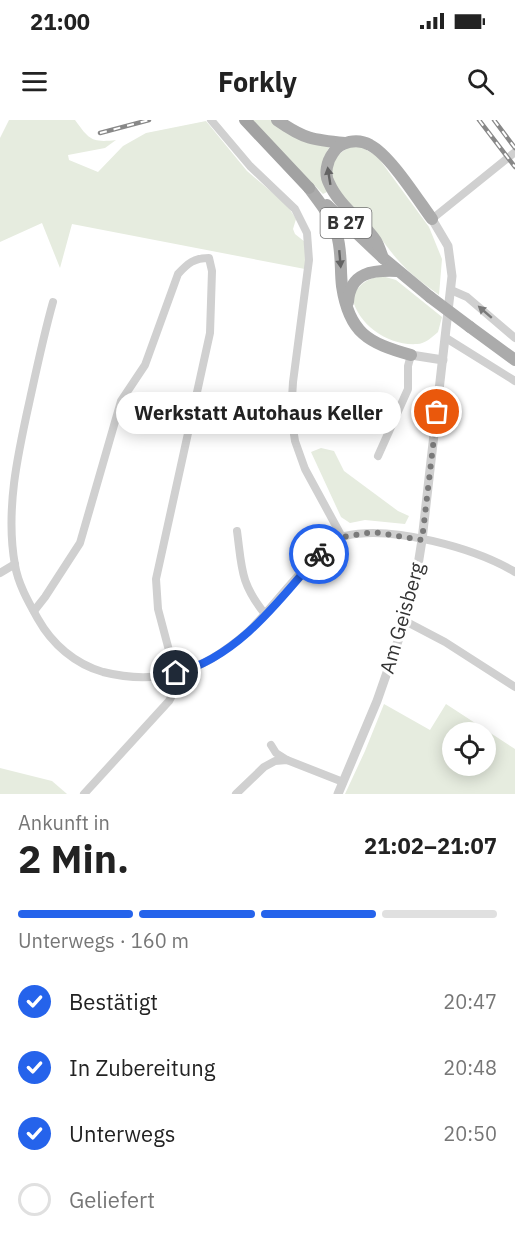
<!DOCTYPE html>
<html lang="de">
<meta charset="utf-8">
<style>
:root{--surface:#fff;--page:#f6f6f6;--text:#222;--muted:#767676;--line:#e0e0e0;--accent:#2563eb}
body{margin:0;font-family:"IBM Plex Sans",sans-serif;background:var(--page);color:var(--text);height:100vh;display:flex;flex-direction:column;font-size:22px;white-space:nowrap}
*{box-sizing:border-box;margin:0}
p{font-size:20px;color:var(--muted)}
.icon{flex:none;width:33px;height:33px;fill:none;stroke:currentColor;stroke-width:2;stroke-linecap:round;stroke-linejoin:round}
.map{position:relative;height:674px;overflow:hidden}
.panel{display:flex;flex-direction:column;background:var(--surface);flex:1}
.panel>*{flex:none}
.tools{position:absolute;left:442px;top:602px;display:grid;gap:12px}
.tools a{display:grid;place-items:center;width:54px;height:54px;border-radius:50%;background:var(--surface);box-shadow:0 3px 15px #0003;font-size:30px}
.pin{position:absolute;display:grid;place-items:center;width:51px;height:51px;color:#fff;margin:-26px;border:3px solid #fff;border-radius:50%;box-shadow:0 2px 6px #0007}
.courier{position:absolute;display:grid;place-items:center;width:60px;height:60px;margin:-30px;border:4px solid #2563eb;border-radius:50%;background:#fff;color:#222;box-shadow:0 2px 8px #0007}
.bubble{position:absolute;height:42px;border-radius:21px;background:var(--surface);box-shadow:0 3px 15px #0003;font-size:20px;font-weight:700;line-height:42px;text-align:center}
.headline em{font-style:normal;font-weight:700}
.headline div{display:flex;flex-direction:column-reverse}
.headline{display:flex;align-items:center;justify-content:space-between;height:102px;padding:0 18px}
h1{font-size:39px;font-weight:700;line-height:45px}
.bar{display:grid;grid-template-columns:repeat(4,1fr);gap:9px 6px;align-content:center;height:72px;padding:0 18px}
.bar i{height:8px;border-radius:4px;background:var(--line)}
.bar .current{background:var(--accent)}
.bar p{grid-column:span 4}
ol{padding:0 18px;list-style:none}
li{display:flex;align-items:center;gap:18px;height:66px}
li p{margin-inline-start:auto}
li .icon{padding:6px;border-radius:50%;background:var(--accent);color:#fff;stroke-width:4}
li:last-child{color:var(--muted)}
li i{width:33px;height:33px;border:3px solid var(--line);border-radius:50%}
.status{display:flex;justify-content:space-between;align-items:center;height:42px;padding:0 30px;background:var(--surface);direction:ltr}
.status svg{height:16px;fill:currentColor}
header{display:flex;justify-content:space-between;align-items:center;height:78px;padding:0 18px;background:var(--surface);font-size:27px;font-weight:700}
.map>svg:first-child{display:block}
</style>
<div class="status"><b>21:00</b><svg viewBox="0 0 49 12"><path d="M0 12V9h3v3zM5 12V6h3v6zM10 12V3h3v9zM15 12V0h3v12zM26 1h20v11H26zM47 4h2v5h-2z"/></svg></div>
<header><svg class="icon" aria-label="menu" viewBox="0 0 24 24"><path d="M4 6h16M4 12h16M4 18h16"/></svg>Forkly<svg class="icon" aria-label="search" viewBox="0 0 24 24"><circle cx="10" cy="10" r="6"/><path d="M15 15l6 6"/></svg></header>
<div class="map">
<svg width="515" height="674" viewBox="0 0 515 674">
<rect width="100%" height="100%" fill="#fff"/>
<g fill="#e6ecdf" fill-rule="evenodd">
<path d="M9 0H75C89 19 91 23 116 20L105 28 68 35 69 40 98 52 123 26 146 13 206 1 247 51 287 85 296 99 293 109 295 114 305 122V149L72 104 60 148 42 103 0 122V18Z"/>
<polygon points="250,0 272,0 330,26 323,39 329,71 323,74"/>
<path d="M352 26 361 27 377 36 429 107 442 139 439 175C424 164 409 153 397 139 388 129 381 117 371 107 358 93 340 80 333 61 326 42 337 34 352 26Z"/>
<path d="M382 156 396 160 442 197 438 212C432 217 425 224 417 224 388 226 358 205 352 177 361 163 366 159 382 156Z"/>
<polygon points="321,328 334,331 344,351 398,391 409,396 405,404 365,400 350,403 341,397 311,332"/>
<path d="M384 584 430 610 446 584 515 629V674H345L365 631ZM453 612H486V645H453Z"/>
<polygon points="0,648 52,661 67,674 0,674"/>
</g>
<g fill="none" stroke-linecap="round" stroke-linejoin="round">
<g stroke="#d0d0d0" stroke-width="8">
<polyline points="211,0 250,46 295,89 307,113 309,140 293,262 291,295 295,321 305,349 342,417"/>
<polyline points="432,99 515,32"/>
<polyline points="451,170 467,177 515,218"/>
<path d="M53 182C44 214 37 247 30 279 18 333 5 390 15 445 18 464 29 483 38 499 52 524 75 544 103 552 143 562 181 558 216 536 228 528 242 518 252 508 272 488 321 422 345 416 391 405 475 428 515 452"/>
<polyline points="446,218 515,261"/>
<polyline points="378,336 408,269 408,246 411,235"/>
<path d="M237 411C242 448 240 463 265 494"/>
<polyline points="0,453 15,444"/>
<path d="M34 491 45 477 80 423 121 281 145 245 178 154C188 143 194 138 209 138L212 151 210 213 156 459 158 489 175 553 177 566 169 581 84 674"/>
<polyline points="405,501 445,522 515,567"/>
<polyline points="271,625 276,633 287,640"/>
<polyline points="236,674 264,647 275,641 287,640 343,662"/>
</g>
<g stroke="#d0d0d0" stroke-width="9">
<polyline points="411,235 443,240"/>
<polyline points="338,674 377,581 405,501 415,464 422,420 452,156 448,126 432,99"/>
</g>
<g stroke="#ababab" stroke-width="12">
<path d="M277 0C304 19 313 20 345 23"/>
<path d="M309 68C320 83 332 97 337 115 342 132 340 149 342 166 349 213 368 223 411 235"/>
<polyline points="327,85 383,138 430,177"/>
<path d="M383 138C381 133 379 126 376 121 363 101 339 86 329 63 324 54 327 41 333 33 340 21 358 18 370 25 390 35 418 80 432 99"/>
<path d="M348 182C350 152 373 150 397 151"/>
<polyline points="470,207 515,240"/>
</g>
<polyline stroke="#a2a2a2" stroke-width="12" points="245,0 309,68"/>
<defs>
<g id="rail">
<polyline points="479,0 515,47"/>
<polyline points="494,0 515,28"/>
<polyline points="100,13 149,0"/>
</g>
</defs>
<use href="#rail" stroke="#888" stroke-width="4.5"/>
<use href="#rail" stroke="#fff" stroke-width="2" stroke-dasharray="7" stroke-linecap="butt"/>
<polyline stroke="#ababab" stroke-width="12" points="430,177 470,207"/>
</g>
<defs><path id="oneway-solid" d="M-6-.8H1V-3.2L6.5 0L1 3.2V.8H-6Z" transform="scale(1.5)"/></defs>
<g fill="#636363">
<use href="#oneway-solid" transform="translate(329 56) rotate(-99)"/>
<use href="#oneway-solid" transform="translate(340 139) rotate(85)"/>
</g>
<use fill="#7a7a7a" href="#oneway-solid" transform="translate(485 192) rotate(-139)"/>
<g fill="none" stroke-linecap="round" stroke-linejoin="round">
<polyline stroke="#7a7a7a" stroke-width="6" stroke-dasharray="0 10.8" points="319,434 342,417 374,412 422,420 437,292"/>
<path stroke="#2563eb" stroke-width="8" d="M176 553C237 538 280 480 319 434"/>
</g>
<g text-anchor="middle" stroke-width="6" stroke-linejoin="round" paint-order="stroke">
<rect fill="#fff" stroke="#707070" stroke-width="1.5" x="320.5" y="88" width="51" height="30" rx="4.5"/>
<g font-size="18" font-weight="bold" fill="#333">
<text x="346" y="109">B 27</text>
</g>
<g font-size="20" fill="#333" stroke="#fff">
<text transform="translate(402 498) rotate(-74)" y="7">Am Geisberg</text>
</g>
</g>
</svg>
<div class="tools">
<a><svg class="icon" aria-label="locate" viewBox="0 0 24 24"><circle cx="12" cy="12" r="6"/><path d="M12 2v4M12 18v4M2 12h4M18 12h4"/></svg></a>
</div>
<div class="pin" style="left:437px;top:292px;background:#ea580c"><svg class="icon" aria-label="bag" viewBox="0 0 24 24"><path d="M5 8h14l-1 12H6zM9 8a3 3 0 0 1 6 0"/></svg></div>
<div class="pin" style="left:176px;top:553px;background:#1f2937"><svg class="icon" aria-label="home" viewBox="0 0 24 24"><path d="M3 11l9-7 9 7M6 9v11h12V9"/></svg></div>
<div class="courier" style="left:319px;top:434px"><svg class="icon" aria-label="bike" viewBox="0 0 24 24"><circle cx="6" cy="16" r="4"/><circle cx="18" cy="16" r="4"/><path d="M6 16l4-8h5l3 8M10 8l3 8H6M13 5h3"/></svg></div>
<div class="bubble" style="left:116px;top:272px;width:285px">Werkstatt Autohaus Keller</div>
</div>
<section class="panel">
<div class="headline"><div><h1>2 Min.</h1><p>Ankunft in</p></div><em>21:02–21:07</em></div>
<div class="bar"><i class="current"></i><i class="current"></i><i class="current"></i><i></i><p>Unterwegs · 160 m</p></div>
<ol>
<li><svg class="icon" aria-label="check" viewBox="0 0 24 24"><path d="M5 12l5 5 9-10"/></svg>Bestätigt<p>20:47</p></li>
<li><svg class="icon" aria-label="check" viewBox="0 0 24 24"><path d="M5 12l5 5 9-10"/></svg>In Zubereitung<p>20:48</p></li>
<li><svg class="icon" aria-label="check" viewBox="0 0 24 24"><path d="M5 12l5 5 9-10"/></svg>Unterwegs<p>20:50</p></li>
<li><i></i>Geliefert</li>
</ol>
</section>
